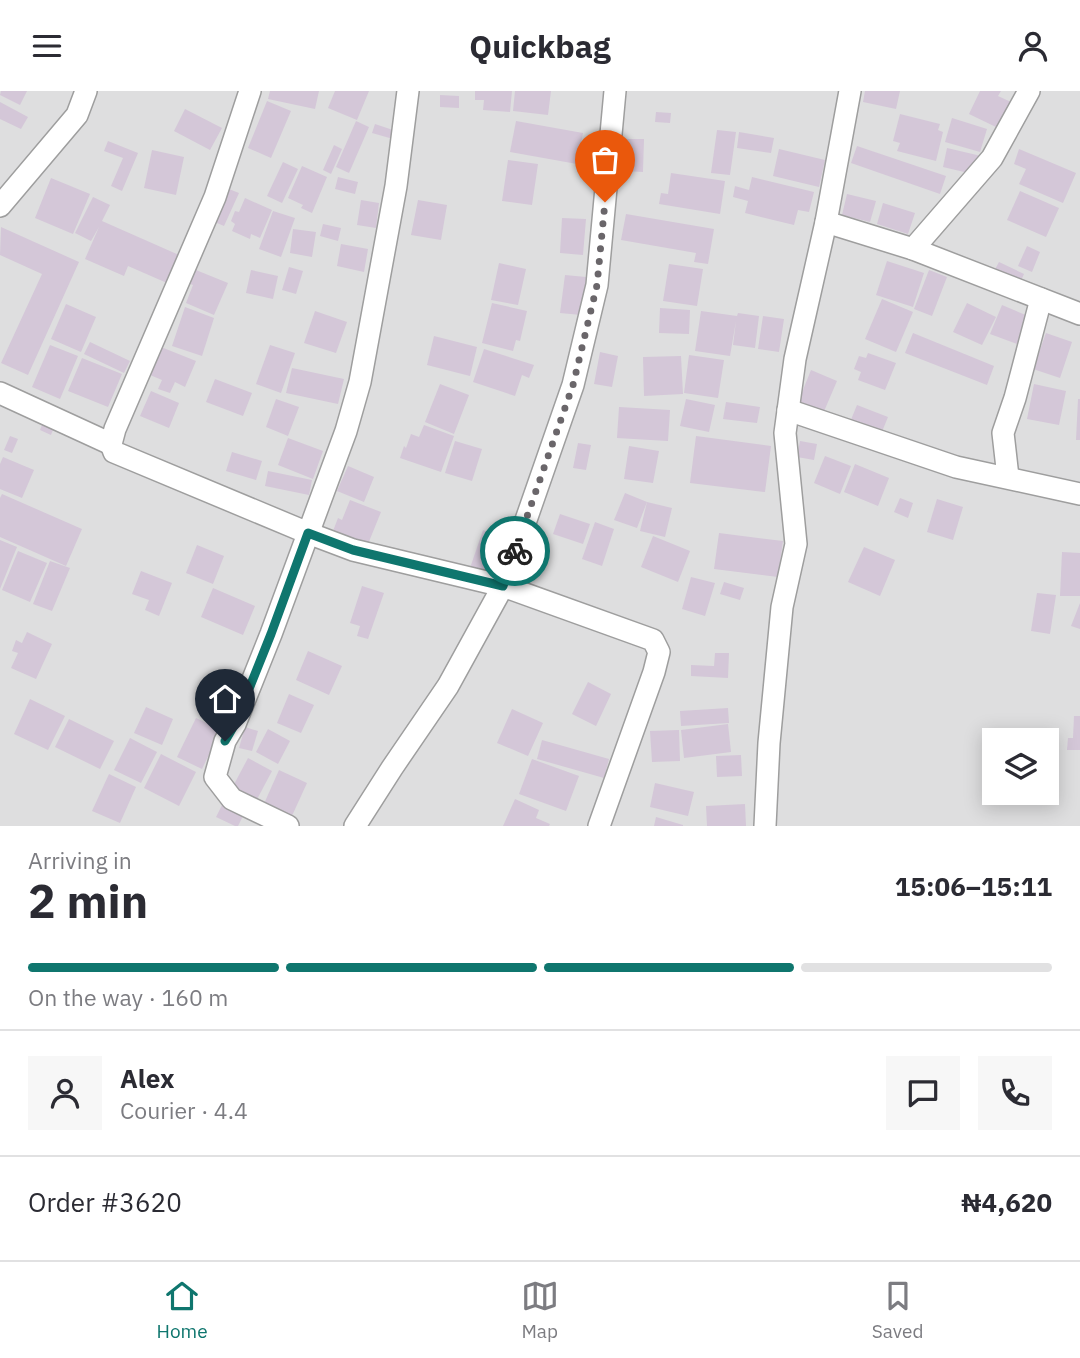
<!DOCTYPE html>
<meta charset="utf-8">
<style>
:root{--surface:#fff;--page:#f7f7f7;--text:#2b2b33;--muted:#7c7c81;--line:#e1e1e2;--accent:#0f766e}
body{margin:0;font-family:"IBM Plex Sans",sans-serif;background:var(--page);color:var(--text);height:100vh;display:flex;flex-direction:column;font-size:26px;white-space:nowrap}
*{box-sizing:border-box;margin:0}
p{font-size:23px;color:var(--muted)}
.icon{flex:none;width:38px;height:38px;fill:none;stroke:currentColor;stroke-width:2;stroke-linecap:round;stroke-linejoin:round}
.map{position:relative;height:735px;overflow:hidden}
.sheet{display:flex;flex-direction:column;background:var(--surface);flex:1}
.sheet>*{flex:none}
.fabs{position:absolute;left:982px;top:637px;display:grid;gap:14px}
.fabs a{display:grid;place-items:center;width:77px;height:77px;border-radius:0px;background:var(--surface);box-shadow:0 4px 18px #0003;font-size:35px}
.pin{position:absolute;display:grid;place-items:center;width:60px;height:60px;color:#fff;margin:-72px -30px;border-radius:50% 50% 50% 0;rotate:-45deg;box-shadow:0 0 7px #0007}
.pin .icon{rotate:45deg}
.courier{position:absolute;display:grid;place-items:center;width:70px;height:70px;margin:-35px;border:5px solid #0f766e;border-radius:50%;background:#fff;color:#222;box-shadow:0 2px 9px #0007}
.overview em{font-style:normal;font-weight:700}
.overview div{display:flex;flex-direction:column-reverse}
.overview{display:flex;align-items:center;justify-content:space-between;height:119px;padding:0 28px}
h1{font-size:46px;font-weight:700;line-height:52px}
.bar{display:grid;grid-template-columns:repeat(4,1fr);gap:10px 7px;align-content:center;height:84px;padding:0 28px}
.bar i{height:9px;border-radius:5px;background:var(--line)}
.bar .selected{background:var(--accent)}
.bar p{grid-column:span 4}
.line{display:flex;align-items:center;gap:18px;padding:0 28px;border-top:2px solid var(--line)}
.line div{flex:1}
.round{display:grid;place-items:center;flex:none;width:74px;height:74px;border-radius:0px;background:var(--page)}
header{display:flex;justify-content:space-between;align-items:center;height:91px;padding:0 28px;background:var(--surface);font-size:32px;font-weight:700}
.dock{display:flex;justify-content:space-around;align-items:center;height:98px;border-top:2px solid var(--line);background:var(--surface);font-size:19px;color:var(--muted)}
.dock a{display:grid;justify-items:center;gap:4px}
.dock .selected{color:var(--accent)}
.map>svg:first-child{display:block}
</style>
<header><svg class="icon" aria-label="menu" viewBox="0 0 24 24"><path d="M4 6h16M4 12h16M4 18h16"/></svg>Quickbag<svg class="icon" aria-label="person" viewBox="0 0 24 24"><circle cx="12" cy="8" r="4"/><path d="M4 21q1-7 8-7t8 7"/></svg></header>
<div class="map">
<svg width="1080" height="735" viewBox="0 0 1080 735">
<rect width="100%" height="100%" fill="#f1e7f1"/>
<path fill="#dededf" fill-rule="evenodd" d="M0 0H1080V735H0ZM994 649H1046V702H994Z"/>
<g fill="#d4c7d8">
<polygon points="1,0 27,0 20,14 0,4"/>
<polygon points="270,0 319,0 315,18 268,8"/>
<polygon points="335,0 369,0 357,29 328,17"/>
<polygon points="475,0 512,0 510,21 483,19 484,9 475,9"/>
<polygon points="515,0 551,0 548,24 513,20"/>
<polygon points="865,0 900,0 896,18 863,11"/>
<polygon points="980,0 1001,0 998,5 1011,11 998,37 969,23"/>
<polygon points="440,4 459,5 459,17 440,16"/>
<polygon points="267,10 291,20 271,67 248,57"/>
<polygon points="0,11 28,26 21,38 0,28"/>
<polygon points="185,18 222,37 210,59 174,40"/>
<polygon points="656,21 671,22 670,32 655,31"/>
<polygon points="900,23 940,33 938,39 943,41 936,70 897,60 900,52 893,50"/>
<polygon points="952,27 987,38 980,61 945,51"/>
<polygon points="356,30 369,36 349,82 336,76"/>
<polygon points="516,30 583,42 577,73 510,61"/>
<polygon points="375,33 396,40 393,48 372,42"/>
<polygon points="717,39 736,41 730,84 711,82"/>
<polygon points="739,41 774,47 771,62 737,57"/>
<polygon points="627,48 644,48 643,81 626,80"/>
<polygon points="108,50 138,62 122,100 111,95 123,67 104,60"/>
<polygon points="334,54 342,58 331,83 323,79"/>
<polygon points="857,55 946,85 940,103 851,72"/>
<polygon points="592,56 601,57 599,76 589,75"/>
<polygon points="947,57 981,65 977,84 943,76"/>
<polygon points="779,58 825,69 819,96 773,85"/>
<polygon points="1019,58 1076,82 1063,112 1019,93 1026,78 1014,73"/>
<polygon points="152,59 184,66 176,104 144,97"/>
<polygon points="508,69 538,73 532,114 502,110"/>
<polygon points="283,71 298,78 282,112 267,105"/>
<polygon points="302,75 327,86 312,122 301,117 303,114 288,107"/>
<polygon points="671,82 725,90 720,123 659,113 661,102 668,103"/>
<polygon points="338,86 358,91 355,103 335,98"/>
<polygon points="752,86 814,101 809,121 798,119 794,134 745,122 748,110 733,106 735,95 749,99"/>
<polygon points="51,87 90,103 73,143 35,127"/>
<polygon points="224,96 239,102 224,135 210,129"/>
<polygon points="1020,100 1059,117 1046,146 1007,129"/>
<polygon points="847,103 876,110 870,131 842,124"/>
<polygon points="93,106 110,114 102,130 179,164 167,192 128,175 124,185 85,168 99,136 91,150 75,142"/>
<polygon points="245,107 272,119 260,147 251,143 250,148 232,140 235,133 231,130 235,120 239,121"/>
<polygon points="361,109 379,112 376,137 357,134"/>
<polygon points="418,109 447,114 441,149 411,144"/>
<polygon points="883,112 915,122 908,143 877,133"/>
<polygon points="273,120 295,127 281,166 259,158"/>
<polygon points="626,123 714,138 708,173 694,171 696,162 621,149"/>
<polygon points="562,127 586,128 583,164 560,162"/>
<polygon points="323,133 341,137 338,150 320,145"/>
<polygon points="1,136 79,171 28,284 1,272 42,183 0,164"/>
<polygon points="293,138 316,141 312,166 290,162"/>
<polygon points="341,153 368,158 364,181 337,175"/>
<polygon points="1027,155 1040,161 1032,181 1018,175"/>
<polygon points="887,170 924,182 913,216 876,204"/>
<polygon points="999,171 1024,183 1018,196 992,184"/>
<polygon points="499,172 526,178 518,214 491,209"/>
<polygon points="669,173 703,178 697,215 663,210"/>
<polygon points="289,176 303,180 296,203 282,199"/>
<polygon points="191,177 228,192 214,224 186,212 193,194 185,191"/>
<polygon points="251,179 278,185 273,208 246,202"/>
<polygon points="929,179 947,186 932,225 914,218"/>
<polygon points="565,184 586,186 581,224 560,222"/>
<polygon points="882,208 913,221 896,261 865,248"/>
<polygon points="492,212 527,220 520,250 516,249 513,260 482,252"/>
<polygon points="967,212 996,226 982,254 953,241"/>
<polygon points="66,213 96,226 81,261 51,248"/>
<polygon points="1002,214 1028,225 1017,253 990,243"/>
<polygon points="185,216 214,227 202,265 172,255"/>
<polygon points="660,217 690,219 689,243 659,242"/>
<polygon points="315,220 347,231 336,262 304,252"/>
<polygon points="701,220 737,225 738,222 759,225 755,257 733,254 736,230 730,265 695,260"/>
<polygon points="763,225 784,228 779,261 758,258"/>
<polygon points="913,242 994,275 987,294 905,262"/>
<polygon points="1046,242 1072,251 1060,287 1033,278"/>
<polygon points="434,245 477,256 470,285 427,274"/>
<polygon points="90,251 130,270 124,282 84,263"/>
<polygon points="50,254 78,265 60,308 32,296"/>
<polygon points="270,254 295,262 281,302 256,293"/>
<polygon points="161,256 196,270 185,296 175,291 170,302 158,298 162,289 150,284"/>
<polygon points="484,258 534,274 529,287 522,284 515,305 473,291"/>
<polygon points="600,261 618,265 612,296 594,293"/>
<polygon points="868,262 896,272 885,299 858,289 861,281 854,278 859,265 866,267"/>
<polygon points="689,264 724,269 718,307 684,302"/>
<polygon points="681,265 683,303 644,305 643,266"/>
<polygon points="82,267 122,283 108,316 68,300"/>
<polygon points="292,277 344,288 338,313 286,302"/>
<polygon points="811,279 837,290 822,325 797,314"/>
<polygon points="215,288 252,302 243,325 206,311"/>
<polygon points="440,293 469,304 454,343 425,331"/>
<polygon points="1034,293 1066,300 1059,334 1027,328"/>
<polygon points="151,300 179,312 169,337 140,325"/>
<polygon points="276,308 299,316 288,345 266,336"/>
<polygon points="686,308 715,314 709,341 680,335"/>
<polygon points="1078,308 1080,308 1080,349 1076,349"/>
<polygon points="726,311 760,316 757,332 723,328"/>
<polygon points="857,314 888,326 879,348 848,336"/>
<polygon points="619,316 670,319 668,350 617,347"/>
<polygon points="45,326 56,331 51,344 40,339"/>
<polygon points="424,334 454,345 441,381 400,367 404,355 406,357 411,343 419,346"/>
<polygon points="10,345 18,348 12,362 4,359"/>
<polygon points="696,345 771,355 765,401 690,392"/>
<polygon points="288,347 323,360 313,388 278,374"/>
<polygon points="455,350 482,358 472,390 445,382"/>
<polygon points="800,350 817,353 814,369 797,366"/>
<polygon points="578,352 591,354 586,379 573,377"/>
<polygon points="629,355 659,360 653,392 624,388"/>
<polygon points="232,361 262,370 256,389 226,380"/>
<polygon points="825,365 851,375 840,403 814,392"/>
<polygon points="3,366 34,379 22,407 0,398 0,373"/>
<polygon points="855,373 889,387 878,415 844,401"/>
<polygon points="348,375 374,386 364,411 337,400"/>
<polygon points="268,380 312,389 309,404 265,395"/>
<polygon points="625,402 647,411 637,437 614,429"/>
<polygon points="2,403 82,438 66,475 0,446 0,407"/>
<polygon points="900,407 913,412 908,427 894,421"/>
<polygon points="937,408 963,416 953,449 927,441"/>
<polygon points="350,409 381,421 368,453 350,446 348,452 334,447 337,442 333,440 338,427 342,429"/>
<polygon points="647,411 672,417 665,446 640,440"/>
<polygon points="560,423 590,433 583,453 553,443"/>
<polygon points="595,431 614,438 602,475 582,468"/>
<polygon points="483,439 512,450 498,487 470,477"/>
<polygon points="719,442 783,450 778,486 714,478"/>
<polygon points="653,445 690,460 678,491 641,476"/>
<polygon points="0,449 17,456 0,498"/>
<polygon points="197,454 224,465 213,493 186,482"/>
<polygon points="864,456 895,469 880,505 848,491"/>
<polygon points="18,460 47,472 30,511 2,499"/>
<polygon points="1062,461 1080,462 1080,505 1060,505"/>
<polygon points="50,470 70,477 52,520 33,513"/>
<polygon points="141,480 172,492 159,525 145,519 149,509 132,503"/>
<polygon points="691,486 715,492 705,525 682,518"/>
<polygon points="724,491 744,497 740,509 720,503"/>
<polygon points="362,495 384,502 368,548 357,545 360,535 350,532"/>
<polygon points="213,497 255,515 243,544 201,526"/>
<polygon points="1037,502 1056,504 1050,543 1031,540"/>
<polygon points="1080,512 1080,538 1071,535"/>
<polygon points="27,541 52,553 36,588 11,577 18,562 12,560 16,549 22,552"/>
<polygon points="308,560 342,575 329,604 296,589"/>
<polygon points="715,562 729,562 728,587 691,585 691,574 714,575"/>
<polygon points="588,591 611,603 596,635 572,623"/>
<polygon points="289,603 314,614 301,642 277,632"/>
<polygon points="30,608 65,625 48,659 14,643"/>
<polygon points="146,616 173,628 162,654 134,642"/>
<polygon points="728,617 729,632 681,635 680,620"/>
<polygon points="512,618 543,632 528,665 497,652"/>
<polygon points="1074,625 1080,625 1080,659 1067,659 1068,647 1073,647"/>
<polygon points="196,627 221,639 202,678 177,666"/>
<polygon points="69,628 114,650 100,678 55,656"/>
<polygon points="728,633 731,661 684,667 681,639"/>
<polygon points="245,636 258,640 252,660 239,657"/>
<polygon points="268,638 290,650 278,673 256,661"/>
<polygon points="679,639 680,670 652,671 650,640"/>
<polygon points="130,647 157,661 141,692 114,679"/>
<polygon points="542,649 609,668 604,687 537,668"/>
<polygon points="161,663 196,681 179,715 144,697"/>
<polygon points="741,664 742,685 717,686 716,665"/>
<polygon points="248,667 272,680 254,714 230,701"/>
<polygon points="532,668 579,685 566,720 519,703"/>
<polygon points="279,679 307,692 291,727 263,715"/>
<polygon points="109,683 136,696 120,732 92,720"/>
<polygon points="655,692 694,701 688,725 650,716"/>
<polygon points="515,708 539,719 536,727 550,733 549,735 503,735"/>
<polygon points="745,713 746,735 707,735 706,715"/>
<polygon points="222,714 232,719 247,717 238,735 235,735 216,726"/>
<polygon points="656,726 683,734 683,735 654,735"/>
</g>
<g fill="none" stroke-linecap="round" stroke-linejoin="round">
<defs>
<g id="minor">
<polyline points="250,0 215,106 115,338 111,353 114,361 308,442 353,459 503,495 653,549 659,561 654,581 599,735"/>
<polyline points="0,115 77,24 86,0"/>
<polyline points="826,131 913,158 1080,223"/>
<polyline points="913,158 992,67 1029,0"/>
<polyline points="0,302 111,353"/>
<polyline points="788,319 956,376 1080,403"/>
<polyline points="1008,386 1003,342 1015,307 1041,208"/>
<polyline points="288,735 232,708 215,686 225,650 235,633 271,543 346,340 360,291 396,95 408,0"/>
<polyline points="355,735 392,677 448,595 503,495 573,294 597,194 615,0"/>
<polyline points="765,735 769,652 782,516 796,453 785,342 795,268 826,131 850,0"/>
</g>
</defs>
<use href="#minor" stroke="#9e9e9e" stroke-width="24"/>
<use href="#minor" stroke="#fff" stroke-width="21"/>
</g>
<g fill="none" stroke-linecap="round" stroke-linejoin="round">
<polyline stroke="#6a666a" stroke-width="7" stroke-dasharray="0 12.6" points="515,460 573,294 597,194 605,111"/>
<polyline stroke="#0f766e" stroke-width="9" points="225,650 235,633 271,543 308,442 353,459 503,495 515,460"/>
</g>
</svg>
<div class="fabs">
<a><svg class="icon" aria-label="layers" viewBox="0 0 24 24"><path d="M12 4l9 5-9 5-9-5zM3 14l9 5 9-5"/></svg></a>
</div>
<div class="pin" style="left:605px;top:111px;background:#ea580c"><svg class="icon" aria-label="bag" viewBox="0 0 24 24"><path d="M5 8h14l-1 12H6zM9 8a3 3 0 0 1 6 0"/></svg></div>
<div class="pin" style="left:225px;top:650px;background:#1f2937"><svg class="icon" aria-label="home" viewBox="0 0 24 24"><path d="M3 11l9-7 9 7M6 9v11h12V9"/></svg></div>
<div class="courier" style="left:515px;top:460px"><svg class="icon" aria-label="bike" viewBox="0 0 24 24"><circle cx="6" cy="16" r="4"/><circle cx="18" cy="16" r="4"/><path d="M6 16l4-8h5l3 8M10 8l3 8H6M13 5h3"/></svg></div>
</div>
<section class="sheet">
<div class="overview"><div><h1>2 min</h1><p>Arriving in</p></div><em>15:06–15:11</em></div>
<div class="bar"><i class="selected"></i><i class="selected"></i><i class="selected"></i><i></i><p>On the way · 160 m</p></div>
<div class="line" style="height:126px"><a class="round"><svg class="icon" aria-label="person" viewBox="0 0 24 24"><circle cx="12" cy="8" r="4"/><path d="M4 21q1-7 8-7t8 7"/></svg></a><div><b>Alex</b><p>Courier · 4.4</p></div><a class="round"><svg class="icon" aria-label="chat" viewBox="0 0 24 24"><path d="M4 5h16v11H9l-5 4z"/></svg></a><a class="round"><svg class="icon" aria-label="phone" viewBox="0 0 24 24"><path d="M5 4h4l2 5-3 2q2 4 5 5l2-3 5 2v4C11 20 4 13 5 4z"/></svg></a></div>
<div class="line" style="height:91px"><div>Order #3620</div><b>₦4,620</b></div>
</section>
<nav class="dock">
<a class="selected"><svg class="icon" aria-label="home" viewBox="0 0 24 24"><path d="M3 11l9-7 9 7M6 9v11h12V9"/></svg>Home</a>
<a><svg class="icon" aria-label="map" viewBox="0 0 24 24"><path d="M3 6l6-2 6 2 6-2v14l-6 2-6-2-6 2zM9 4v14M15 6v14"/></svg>Map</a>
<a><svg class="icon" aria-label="saved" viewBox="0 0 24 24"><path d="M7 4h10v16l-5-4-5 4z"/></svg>Saved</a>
</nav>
